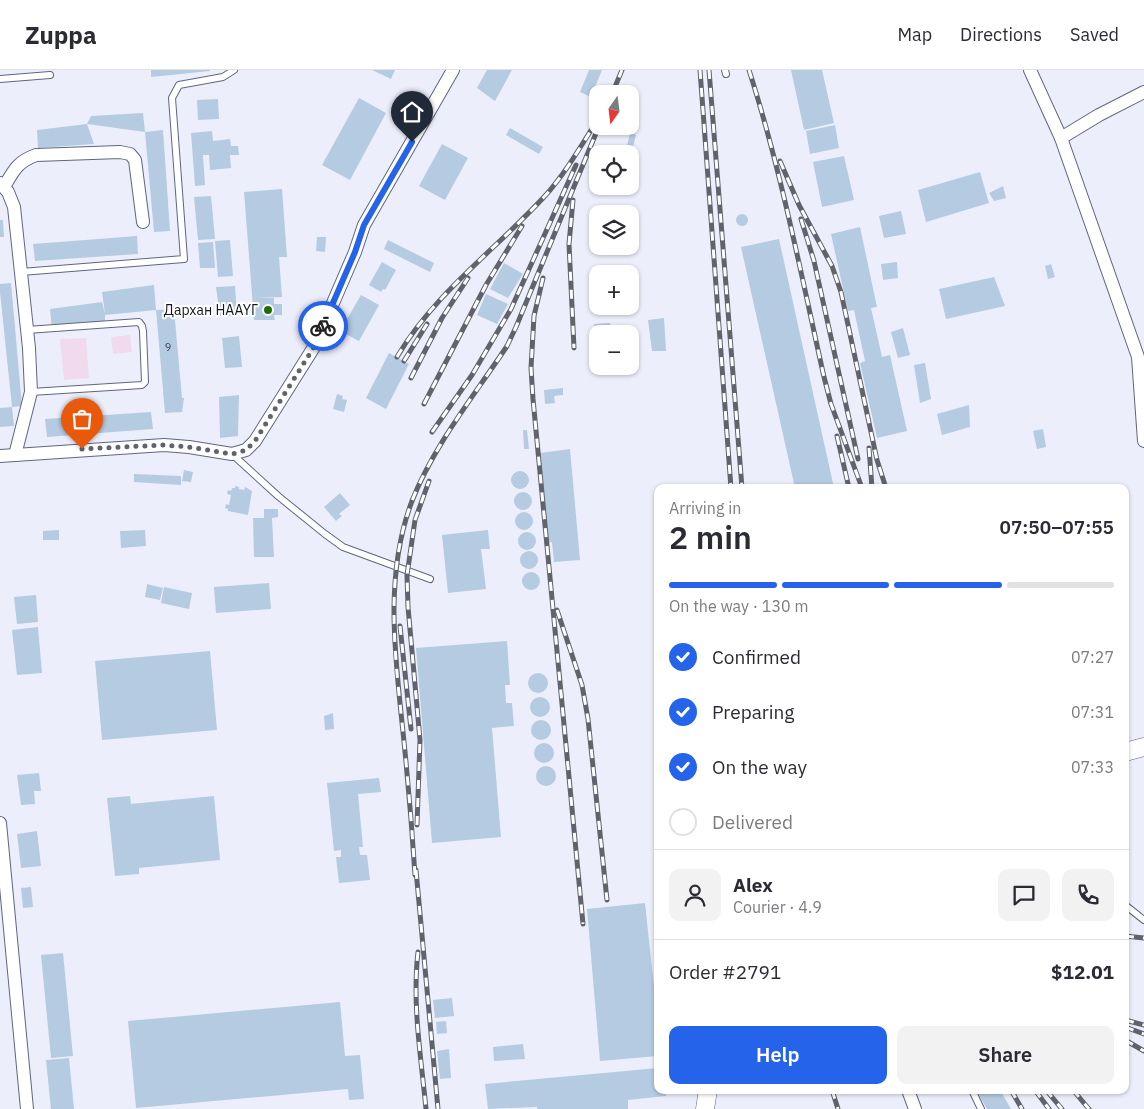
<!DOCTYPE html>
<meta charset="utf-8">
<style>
:root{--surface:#fff;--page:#f2f2f3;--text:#2b2b33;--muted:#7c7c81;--line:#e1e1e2;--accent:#2563eb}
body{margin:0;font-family:"IBM Plex Sans",sans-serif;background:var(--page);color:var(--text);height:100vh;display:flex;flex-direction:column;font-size:19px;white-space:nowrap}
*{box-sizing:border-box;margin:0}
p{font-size:16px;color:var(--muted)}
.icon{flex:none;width:28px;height:28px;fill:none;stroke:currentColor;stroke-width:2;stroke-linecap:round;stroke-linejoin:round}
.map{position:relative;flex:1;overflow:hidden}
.panel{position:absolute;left:654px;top:414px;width:475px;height:610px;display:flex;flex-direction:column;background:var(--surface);border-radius:10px;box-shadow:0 1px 4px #0004}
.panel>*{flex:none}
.needle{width:32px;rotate:194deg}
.controls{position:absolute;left:589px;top:15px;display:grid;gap:10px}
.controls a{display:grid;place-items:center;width:50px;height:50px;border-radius:10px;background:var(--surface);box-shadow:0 1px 4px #0004;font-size:25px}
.pin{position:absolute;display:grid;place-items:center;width:42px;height:42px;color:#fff;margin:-51px -21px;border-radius:50% 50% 50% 0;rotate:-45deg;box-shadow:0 0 5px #0007}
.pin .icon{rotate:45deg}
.courier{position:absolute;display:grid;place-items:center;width:50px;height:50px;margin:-25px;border:4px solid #2563eb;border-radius:50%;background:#fff;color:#222;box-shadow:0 1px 6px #0007}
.head em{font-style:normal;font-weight:600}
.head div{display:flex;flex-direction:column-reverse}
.head{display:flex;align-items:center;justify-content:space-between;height:85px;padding:0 15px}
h1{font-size:32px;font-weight:600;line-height:38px}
.bar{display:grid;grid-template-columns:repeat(4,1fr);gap:8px 5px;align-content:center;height:60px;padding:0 15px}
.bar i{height:6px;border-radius:4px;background:var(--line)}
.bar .active{background:var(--accent)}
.bar p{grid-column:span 4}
.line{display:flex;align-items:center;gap:12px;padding:0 15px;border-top:1px solid var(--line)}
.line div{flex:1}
.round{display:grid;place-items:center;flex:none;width:52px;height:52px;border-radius:10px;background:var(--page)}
ol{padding:0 15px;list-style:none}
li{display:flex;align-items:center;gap:15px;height:55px}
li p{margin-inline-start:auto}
li .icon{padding:5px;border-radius:50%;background:var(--accent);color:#fff;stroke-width:4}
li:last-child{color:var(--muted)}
li i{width:28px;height:28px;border:2px solid var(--line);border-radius:50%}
.primary-button{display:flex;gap:10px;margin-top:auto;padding:10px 15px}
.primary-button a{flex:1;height:58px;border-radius:10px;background:var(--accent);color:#fff;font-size:20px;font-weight:600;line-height:58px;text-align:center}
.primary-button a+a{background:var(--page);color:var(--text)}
header{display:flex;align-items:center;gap:30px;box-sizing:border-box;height:70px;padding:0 25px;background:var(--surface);border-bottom:1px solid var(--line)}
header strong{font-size:24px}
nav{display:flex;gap:28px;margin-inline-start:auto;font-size:18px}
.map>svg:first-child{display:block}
</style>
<header>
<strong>Zuppa</strong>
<nav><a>Map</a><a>Directions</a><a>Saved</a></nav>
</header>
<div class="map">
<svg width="1144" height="1039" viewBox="0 0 1144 1039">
<rect width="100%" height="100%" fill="#eceffb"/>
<g fill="#f1daee">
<polygon points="130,265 132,282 113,284 111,267"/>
<polygon points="86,268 89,308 64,310 60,269"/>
</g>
<g fill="#b5cbe1">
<polygon points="151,0 210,0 210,1 151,7"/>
<polygon points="372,0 395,0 391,9"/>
<polygon points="487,0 512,0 495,31 477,18"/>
<polygon points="589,0 602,0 591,27 580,22"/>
<polygon points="791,0 822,0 834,53 804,60"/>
<polygon points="359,28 386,43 350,110 322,95"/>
<polygon points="218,29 219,49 198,50 197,30"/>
<polygon points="143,43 145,62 87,54 91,46"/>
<polygon points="87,54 94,74 38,78 37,60"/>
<polygon points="835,55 839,78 810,84 806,61"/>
<polygon points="510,58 543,77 539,84 506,65"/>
<polygon points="163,60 170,161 154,162 145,62"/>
<polygon points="212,61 213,71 230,69 231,76 238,76 239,85 230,85 231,98 210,100 209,85 203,85 205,115 195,116 191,63"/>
<polygon points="630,63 636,65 632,81 626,80"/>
<polygon points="442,74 468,88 445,130 419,116"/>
<polygon points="844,86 854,130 822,137 813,92"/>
<polygon points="980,102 989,133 926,152 918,120"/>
<polygon points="1003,116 1006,128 994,131 989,123"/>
<polygon points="282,119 287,187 279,187 282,227 257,228 274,228 274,234 282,234 282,245 274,245 275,250 254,250 244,122"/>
<polygon points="211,126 215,169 198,170 194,127"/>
<polygon points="901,141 906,164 884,168 879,146"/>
<circle cx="742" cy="150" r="6"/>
<polygon points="0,150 3,150 4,167 0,167"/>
<polygon points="860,157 877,237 871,238 882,287 890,285 907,361 877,368 860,293 865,291 854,240 848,241 831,164"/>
<polygon points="137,166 138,184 35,191 33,174"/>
<polygon points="317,167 326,167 325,182 316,181"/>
<polygon points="779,169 834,418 795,418 741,177"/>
<polygon points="230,170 233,206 218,207 215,171"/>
<polygon points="388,170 434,193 430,202 384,179"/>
<polygon points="213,172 215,198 200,198 198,173"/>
<polygon points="382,192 396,200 385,220 383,219 381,222 369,215"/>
<polygon points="897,192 898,208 883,210 881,194"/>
<polygon points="504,193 523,204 508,228 490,219"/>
<polygon points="1051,194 1055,207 1048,209 1045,196"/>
<polygon points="994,207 1005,236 946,249 939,219"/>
<polygon points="11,213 22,336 12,337 0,222 0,214"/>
<polygon points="154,215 156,240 105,245 105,253 52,260 50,239 102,232 105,244 102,222"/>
<polygon points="235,216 237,246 220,246 216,217"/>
<polygon points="486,224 508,234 497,254 477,245"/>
<polygon points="361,225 379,235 359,271 340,261"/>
<polygon points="174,239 182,328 184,328 182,342 165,343 156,240"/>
<polygon points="664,248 666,281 652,281 648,250"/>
<polygon points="610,253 611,264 598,264 598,285 595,285 594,254"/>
<polygon points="903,258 910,285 898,288 891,262"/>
<polygon points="239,266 242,297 225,298 222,268"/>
<polygon points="389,283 409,294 386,339 366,328"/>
<polygon points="925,293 931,329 920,333 914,295"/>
<polygon points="563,318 563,325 554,326 555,333 545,334 544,320"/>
<polygon points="337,324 343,326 342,329 347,330 344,342 333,339"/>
<polygon points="239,325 238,366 220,368 219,327"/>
<polygon points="969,335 970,357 942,365 937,344"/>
<polygon points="12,337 14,356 0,357 0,338"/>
<polygon points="151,342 153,359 47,367 45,349"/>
<polygon points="1043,359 1046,377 1037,379 1033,361"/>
<polygon points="523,360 527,360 529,379 524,379"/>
<polygon points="570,379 580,490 554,492 552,472 546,473 540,383"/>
<polygon points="184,400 193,402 191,412 182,411"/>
<circle cx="520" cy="410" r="9"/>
<polygon points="134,404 181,406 181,415 134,412"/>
<polygon points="235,416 239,417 239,419 244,420 245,417 252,421 248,445 228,441 228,439 225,438 226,434 229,435 231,425 227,424 228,420 231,421 232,418 235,418"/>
<circle cx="523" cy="431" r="9"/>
<polygon points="340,423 350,435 339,444 342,446 336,451 324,437"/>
<polygon points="264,439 278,439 278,447 272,448 274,487 254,487 253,448 264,448"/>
<circle cx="524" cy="451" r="9"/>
<polygon points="59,460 59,470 43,470 43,461"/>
<polygon points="145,460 146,476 121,478 120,461"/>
<polygon points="488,460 490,479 481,479 486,519 448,523 442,465"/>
<circle cx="527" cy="471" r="9"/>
<circle cx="529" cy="490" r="9"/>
<circle cx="531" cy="511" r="9"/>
<polygon points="269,513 271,539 216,543 214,517"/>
<polygon points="147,514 163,518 160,530 145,527"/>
<polygon points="164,517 192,523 189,539 161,533"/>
<polygon points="36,525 38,552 17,554 14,527"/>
<polygon points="38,557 42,603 17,605 12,560"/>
<polygon points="507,571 510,615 505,615 506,633 512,633 514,656 492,658 501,767 432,773 416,578"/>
<polygon points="210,581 217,660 102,670 95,591"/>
<circle cx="538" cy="613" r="10"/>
<circle cx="540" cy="637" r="10"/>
<polygon points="333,643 334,659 325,660 324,646"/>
<circle cx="541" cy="660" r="10"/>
<circle cx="544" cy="683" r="10"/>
<circle cx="546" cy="706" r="10"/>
<polygon points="39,703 41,721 34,721 35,734 21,735 17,705"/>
<polygon points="379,708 381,722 358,724 363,777 359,777 360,785 367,785 370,810 339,813 336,787 341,787 341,780 334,781 327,713"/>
<polygon points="130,726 131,734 214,726 220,790 139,798 139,804 115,806 107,728"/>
<polygon points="37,761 41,796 21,798 17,764"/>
<polygon points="31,817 33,837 23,838 21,818"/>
<polygon points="645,833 658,954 658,986 600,991 587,839"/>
<polygon points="63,883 73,986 51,988 41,885"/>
<polygon points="452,928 454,946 435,948 433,930"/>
<polygon points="340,932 345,986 360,985 364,1029 349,1030 348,1019 136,1038 128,951"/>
<polygon points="446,951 447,963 437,964 436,952"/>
<polygon points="523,974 525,989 494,991 493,977"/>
<polygon points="449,979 451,1008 440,1009 437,981"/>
<polygon points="69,988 74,1039 51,1039 46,990"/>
<polygon points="658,998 658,1020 666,1020 666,1026 628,1030 628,1039 537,1039 537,1037 488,1039 485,1014"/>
<polygon points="976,1020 1000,1020 1011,1039 987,1039"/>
</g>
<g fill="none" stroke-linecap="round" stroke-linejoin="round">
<defs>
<g id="lane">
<polyline points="725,0 726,4"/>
<polyline points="0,9 50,5"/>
<polyline points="21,202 184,189 172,28 179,15 223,7 234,0"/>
<polyline points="27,260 139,252 142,256 143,261 145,312 142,315 31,322"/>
<polyline points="232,384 278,426 325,464 343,477 430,509"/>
<polyline points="1125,835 1144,850"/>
<polyline points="972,1020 981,1039"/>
</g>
<g id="street">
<polyline points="1030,0 1061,68 1138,287 1144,371"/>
<polyline points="1061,68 1099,45 1144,22"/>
<polyline points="0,113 8,122 14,137 29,278 31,322 15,385"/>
<path d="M4 117C14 100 17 92 36 85L120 82 130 84 135 90 143 152"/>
<polyline points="0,386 164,375 189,377 232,384 246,380 255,371 314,277 355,182 364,155 453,0"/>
<polyline points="0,753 27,1039"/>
<polyline points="908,1020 915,1039"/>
</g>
<g id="secondary">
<polyline points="1125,682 1144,677"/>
<polyline points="705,1039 708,1020"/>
</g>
</defs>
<use href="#lane" stroke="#60657d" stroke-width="8"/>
<use href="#street" stroke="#60657d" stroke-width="14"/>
<use href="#secondary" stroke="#60657d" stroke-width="19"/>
<use href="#lane" stroke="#fff" stroke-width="6"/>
<use href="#street" stroke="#fff" stroke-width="12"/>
<use href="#secondary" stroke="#fff" stroke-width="18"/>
<defs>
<g id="rail">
<polyline points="700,0 731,418"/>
<polyline points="709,0 742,418"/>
<path d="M749 0C781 100 801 204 824 307L831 334 862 418"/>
<polyline points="612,24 622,0"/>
<polyline points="780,91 799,135 832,196 841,222 877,390 886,418"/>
<polyline points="573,130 569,174 574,278"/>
<polyline points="801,149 814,191 858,389"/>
<polyline points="543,208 534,246 531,298 533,329 583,854"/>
<path d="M397 287C434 224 494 181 544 127 565 104 581 76 598 49"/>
<polyline points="404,291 427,254"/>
<polyline points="411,308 442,248 468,208"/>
<polyline points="424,334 486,215 522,156"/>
<polyline points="432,362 472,305 511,239 576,95"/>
<polyline points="837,366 849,418"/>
<polyline points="869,378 872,418"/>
<polyline points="557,540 582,615 588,649 607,830"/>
<polyline points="400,556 411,659"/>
<polyline points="417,755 420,670 408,537 407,505 415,450 429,411"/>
<polyline points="416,800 438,1039"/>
<path d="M415 805C412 758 408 710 403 662 395 585 384 505 412 431 434 375 474 326 507 276L516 257 599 56"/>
<polyline points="1125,866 1144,868"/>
<path d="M418 882C412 934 421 987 426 1039"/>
<polyline points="1125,950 1144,955"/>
<polyline points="1125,957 1144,964"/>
<polyline points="1125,970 1144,981"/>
<polyline points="832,1020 838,1039"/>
<polyline points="1011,1020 1022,1039"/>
<polyline points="1035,1020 1049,1039"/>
<polyline points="1046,1020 1062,1039"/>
<polyline points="1073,1020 1089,1039"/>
</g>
</defs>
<use href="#rail" stroke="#60626c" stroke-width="5"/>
<use href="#rail" stroke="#fff" stroke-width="3" stroke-dasharray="9" stroke-linecap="butt"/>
</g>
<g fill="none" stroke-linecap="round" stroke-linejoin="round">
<polyline stroke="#60636d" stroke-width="5" stroke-dasharray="0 9" points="82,379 164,375 189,377 232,384 246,380 255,371 314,277 323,256"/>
<polyline stroke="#2563eb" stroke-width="6" points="323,256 355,182 364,155 412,72"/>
</g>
<circle fill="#236b06" stroke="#fff" stroke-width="2" cx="268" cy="240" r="5"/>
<g text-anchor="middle" stroke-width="4" stroke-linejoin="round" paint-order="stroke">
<g font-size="11" fill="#3d4450">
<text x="168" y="281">9</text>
</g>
<g font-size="14" fill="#151720" stroke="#fff" text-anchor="end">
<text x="258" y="245">Дархан НААҮГ</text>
</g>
</g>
</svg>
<div class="controls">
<a><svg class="needle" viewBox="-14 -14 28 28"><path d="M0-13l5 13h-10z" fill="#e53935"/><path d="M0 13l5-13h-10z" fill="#7c7c81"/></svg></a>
<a><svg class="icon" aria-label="locate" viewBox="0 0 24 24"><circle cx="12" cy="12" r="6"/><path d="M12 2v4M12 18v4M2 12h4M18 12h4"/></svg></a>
<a><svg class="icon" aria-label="layers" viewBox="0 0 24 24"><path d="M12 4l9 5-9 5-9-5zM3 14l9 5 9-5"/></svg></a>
<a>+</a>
<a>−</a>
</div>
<div class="pin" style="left:82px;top:379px;background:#ea580c"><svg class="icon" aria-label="bag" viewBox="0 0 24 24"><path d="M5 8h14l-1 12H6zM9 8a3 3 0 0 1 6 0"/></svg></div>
<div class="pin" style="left:412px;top:72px;background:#1f2937"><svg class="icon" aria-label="home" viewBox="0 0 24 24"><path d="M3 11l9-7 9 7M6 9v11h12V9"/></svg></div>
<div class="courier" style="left:323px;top:256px"><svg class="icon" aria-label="bike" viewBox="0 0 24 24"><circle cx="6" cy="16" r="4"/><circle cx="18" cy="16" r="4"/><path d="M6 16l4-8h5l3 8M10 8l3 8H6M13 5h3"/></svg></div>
<section class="panel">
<div class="head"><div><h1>2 min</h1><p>Arriving in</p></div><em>07:50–07:55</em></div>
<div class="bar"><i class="active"></i><i class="active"></i><i class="active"></i><i></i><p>On the way · 130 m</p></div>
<ol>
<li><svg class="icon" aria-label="check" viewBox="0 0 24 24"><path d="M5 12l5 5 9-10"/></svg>Confirmed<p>07:27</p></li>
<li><svg class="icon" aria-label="check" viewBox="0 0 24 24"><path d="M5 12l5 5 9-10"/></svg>Preparing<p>07:31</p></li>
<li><svg class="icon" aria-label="check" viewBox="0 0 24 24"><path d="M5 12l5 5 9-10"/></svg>On the way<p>07:33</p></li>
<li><i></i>Delivered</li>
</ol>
<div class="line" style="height:90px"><a class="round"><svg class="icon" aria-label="person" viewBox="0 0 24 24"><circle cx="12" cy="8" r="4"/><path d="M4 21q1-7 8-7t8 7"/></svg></a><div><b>Alex</b><p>Courier · 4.9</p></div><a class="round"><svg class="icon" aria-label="chat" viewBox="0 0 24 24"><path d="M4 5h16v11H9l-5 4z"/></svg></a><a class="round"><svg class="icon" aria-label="phone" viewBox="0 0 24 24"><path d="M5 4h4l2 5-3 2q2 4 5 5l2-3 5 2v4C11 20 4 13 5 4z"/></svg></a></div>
<div class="line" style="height:65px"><div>Order #2791</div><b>$12.01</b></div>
<div class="primary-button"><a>Help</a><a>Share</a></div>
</section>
</div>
